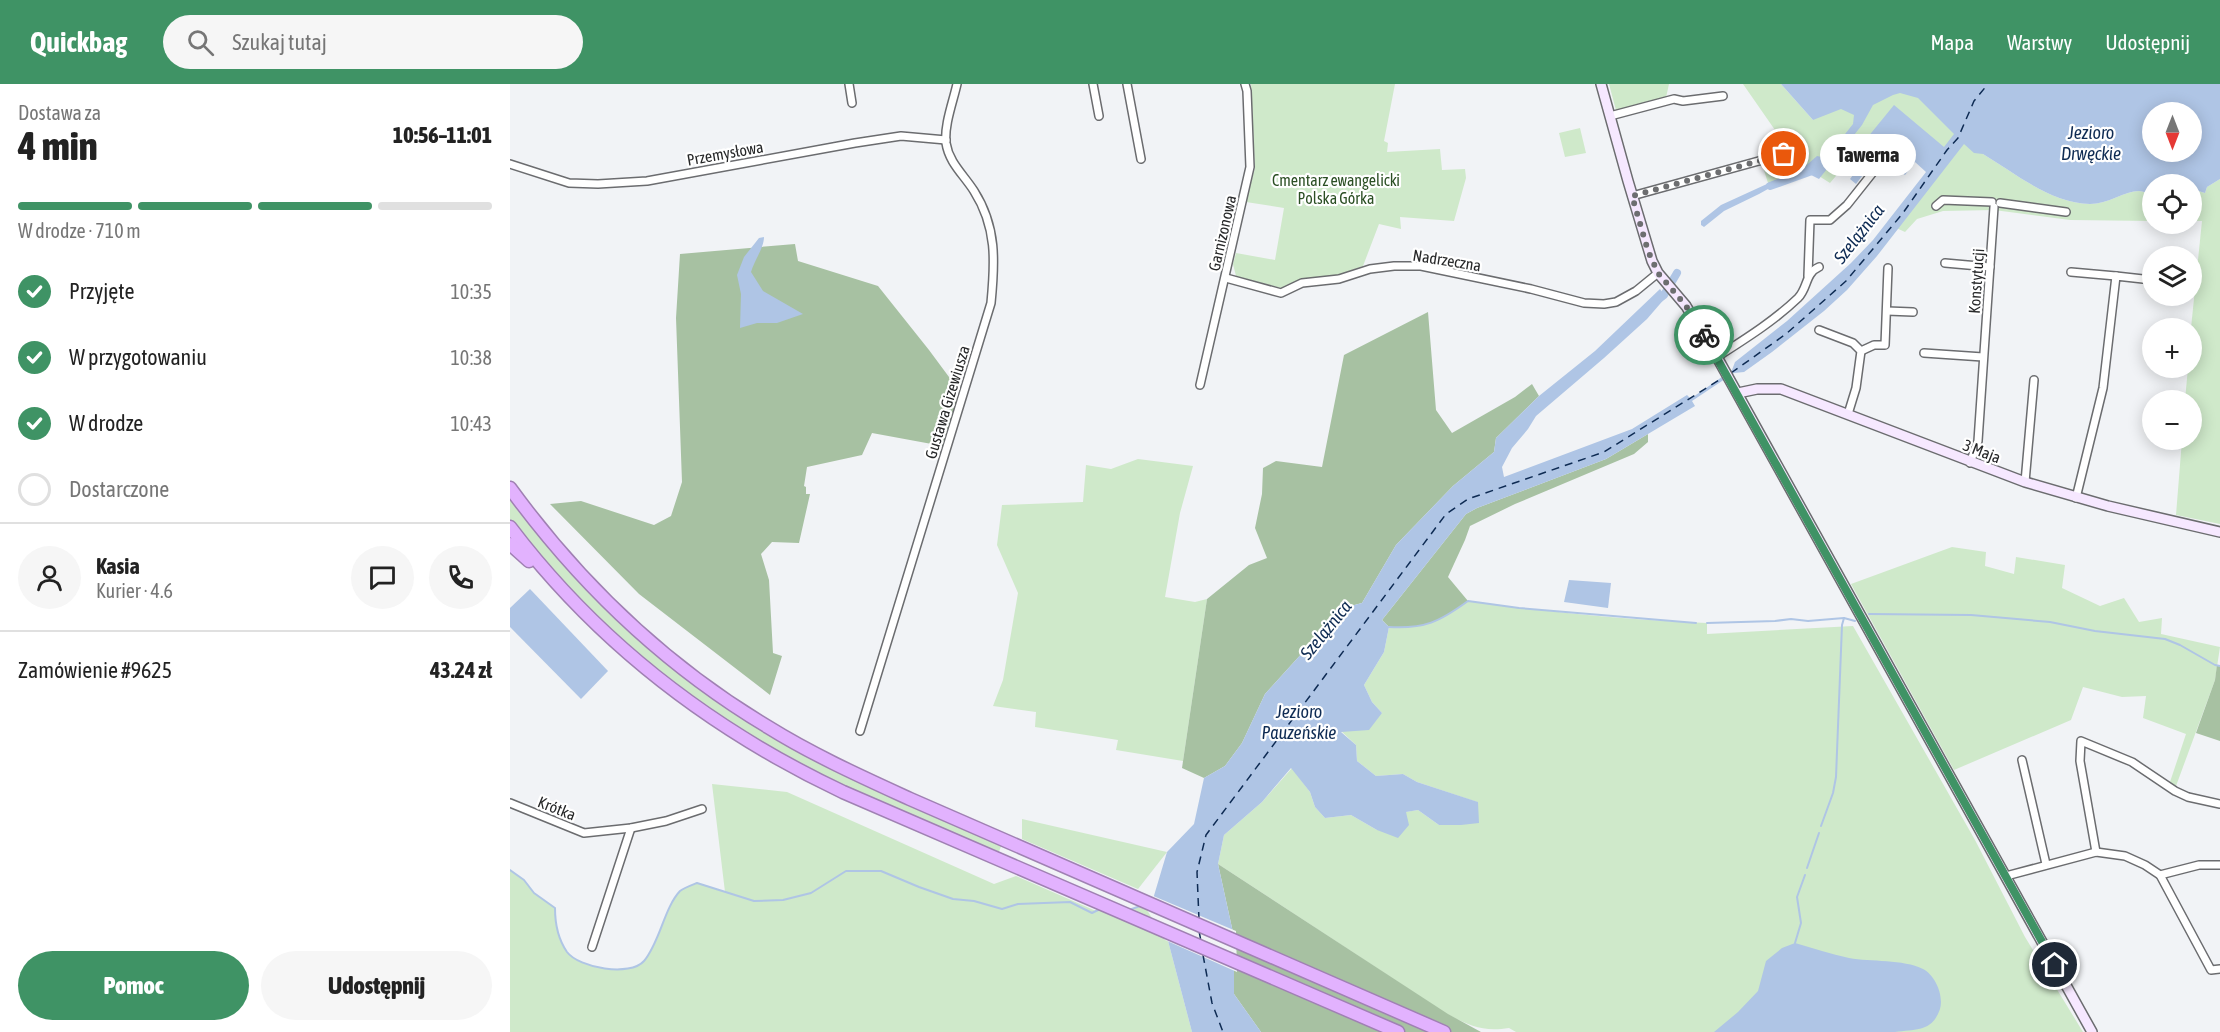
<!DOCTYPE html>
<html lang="pl">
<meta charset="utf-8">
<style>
:root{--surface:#fff;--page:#f6f6f6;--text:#222;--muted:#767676;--line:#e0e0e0;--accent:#3f9365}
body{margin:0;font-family:"Asap Condensed",sans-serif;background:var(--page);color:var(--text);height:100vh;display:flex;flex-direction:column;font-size:22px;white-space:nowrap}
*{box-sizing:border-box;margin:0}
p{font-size:20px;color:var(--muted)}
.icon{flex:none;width:33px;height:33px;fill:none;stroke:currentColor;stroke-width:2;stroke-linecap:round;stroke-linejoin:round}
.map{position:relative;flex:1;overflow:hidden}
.panel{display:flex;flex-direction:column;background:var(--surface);width:510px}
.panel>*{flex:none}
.needle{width:39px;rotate:180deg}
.fabs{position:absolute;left:1632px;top:18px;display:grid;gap:12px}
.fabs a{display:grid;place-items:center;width:60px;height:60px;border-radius:50%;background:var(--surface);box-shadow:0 3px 15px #0003;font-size:30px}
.pin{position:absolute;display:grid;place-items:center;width:51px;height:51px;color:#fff;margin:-26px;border:3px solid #fff;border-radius:50%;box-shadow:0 2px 6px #0007}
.courier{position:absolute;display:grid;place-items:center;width:60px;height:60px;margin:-30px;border:4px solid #3f9365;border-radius:50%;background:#fff;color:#222;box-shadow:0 2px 8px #0007}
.bubble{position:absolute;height:42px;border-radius:21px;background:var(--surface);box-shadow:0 3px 15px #0003;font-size:20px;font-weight:800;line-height:42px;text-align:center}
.overview em{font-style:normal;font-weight:800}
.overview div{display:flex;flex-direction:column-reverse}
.overview{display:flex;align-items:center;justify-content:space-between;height:102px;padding:0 18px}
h1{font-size:39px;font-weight:800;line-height:45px}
.bar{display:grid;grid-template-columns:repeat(4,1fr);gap:9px 6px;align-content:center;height:72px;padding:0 18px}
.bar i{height:8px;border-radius:4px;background:var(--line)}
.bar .active{background:var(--accent)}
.bar p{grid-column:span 4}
.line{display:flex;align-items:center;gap:15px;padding:0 18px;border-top:2px solid var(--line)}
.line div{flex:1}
.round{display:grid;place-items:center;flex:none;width:63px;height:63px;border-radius:32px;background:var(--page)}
ol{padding:0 18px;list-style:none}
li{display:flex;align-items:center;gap:18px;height:66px}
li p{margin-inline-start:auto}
li .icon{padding:6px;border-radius:50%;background:var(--accent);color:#fff;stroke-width:4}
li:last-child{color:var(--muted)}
li i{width:33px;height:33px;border:3px solid var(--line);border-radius:50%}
.action{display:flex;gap:12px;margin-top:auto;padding:12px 18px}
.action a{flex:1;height:69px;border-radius:36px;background:var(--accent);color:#fff;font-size:24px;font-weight:800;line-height:69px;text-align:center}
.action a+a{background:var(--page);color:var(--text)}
header{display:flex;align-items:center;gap:36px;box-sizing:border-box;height:84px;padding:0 30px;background:var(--accent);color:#fff}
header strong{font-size:28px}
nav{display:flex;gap:33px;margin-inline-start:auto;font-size:21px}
.search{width:420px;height:54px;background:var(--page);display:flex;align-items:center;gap:15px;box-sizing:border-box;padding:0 21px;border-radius:33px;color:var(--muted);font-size:22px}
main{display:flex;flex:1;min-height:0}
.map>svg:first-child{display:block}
</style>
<header>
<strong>Quickbag</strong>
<div class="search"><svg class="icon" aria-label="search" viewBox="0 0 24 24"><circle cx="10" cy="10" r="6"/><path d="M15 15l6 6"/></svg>Szukaj tutaj</div>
<nav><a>Mapa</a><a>Warstwy</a><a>Udostępnij</a></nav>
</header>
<main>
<section class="panel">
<div class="overview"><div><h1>4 min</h1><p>Dostawa za</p></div><em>10:56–11:01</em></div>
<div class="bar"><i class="active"></i><i class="active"></i><i class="active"></i><i></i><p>W drodze · 710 m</p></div>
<ol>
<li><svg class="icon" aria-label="check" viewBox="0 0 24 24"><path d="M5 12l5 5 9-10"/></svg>Przyjęte<p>10:35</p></li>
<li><svg class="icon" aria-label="check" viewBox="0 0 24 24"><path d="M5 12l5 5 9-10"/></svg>W przygotowaniu<p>10:38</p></li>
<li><svg class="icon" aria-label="check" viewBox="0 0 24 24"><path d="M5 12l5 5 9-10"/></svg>W drodze<p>10:43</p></li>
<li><i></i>Dostarczone</li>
</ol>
<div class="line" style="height:108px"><a class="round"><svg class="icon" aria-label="person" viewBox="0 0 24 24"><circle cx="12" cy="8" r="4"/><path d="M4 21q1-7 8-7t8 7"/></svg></a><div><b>Kasia</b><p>Kurier · 4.6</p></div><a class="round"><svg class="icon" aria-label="chat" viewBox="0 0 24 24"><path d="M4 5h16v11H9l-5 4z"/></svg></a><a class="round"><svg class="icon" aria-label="phone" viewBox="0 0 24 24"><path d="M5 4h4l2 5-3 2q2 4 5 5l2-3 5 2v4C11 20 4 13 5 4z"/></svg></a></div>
<div class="line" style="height:78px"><div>Zamówienie #9625</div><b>43.24 zł</b></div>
<div class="action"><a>Pomoc</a><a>Udostępnij</a></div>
</section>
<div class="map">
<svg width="1710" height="948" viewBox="0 0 1710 948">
<rect width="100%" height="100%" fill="#f1f3f6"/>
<g fill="#cfe9ca" fill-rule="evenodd">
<polygon points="741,0 885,0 874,57 878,59 877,68 930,65 932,86 955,85 956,94 944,137 890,133 891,145 869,140 853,182 828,191 791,195 771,204 726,192 723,180 726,169 765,176 774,124 736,118 745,84"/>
<polygon points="1099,0 1159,0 1155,18 1107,30"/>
<path d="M1233 0H1271L1303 36 1312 0H1710V87L1473 70C1505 89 1540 119 1580 120 1598 120 1615 107 1629 107 1633 107 1639 110 1642 111V137L1560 136 1484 126 1433 127 1407 135 1395 148 1382 142 1437 67 1376 33 1320 99 1301 87 1259 102 1251 77 1274 70 1276 62ZM1642 28H1682V68H1642Z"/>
<polygon points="1070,44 1076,69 1055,73 1049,49"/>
<polygon points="1710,95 1710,440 1666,431 1672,356 1682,356 1682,316 1675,316 1678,284 1682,284 1681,244 1692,137 1682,137 1682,105 1695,109 1697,103"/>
<polygon points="628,375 683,382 670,429 655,513 685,518 697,515 673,677 606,666 608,656 525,643 526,628 483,622 493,596 508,509 487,461 492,421 573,418 576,381 601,385"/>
<polygon points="0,412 196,608 492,760 488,770 309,692 188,620 96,544 19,461 0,436"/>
<polygon points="1442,463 1476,468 1475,482 1504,490 1506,473 1555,481 1552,504 1590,522 1614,514 1629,538 1652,534 1651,550 1710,563 1705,596 1666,702 1660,698 1676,650 1633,634 1636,612 1612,613 1573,603 1561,636 1444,686 1341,500"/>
<path d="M958 517C1037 528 1117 536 1197 539V550L1343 542 1465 756 1515 853 1573 948H1006L999 944C973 948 960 942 937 930L708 780 714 751 752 718 782 684 800 708 805 723 815 734 841 731 867 746 895 728 908 726 929 741 967 718 907 698 893 690 866 692 847 677 846 661 831 647 872 629 862 618 854 601 874 568 879 543C911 545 933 536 958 517Z"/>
<path d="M202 700 277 708 484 800 506 792 586 827 592 824 609 828 642 819 657 853 682 948H0V786L14 796 24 809 45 824C45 839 48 855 57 868 69 884 120 892 134 877 151 858 154 824 170 807 174 804 182 801 187 799L215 808Z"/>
<polygon points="512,735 657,768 628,805 512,755"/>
</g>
<g fill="#a7c1a2">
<polygon points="285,160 288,177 368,202 419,266 439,293 451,321 438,363 362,349 352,371 297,383 294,402 296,403 296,410 300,410 289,459 262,458 251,470 259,496 263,569 272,572 260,611 129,510 40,420 71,417 144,441 161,432 172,398 166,234 170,170"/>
<polygon points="918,228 926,326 942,349 1005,313 1022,300 1029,312 986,354 984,368 943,402 886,461 852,519 833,524 755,610 732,659 715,682 694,694 672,684 697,515 739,481 757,474 745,444 752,410 753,384 766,377 812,383 834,271"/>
<path d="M1138 350V358L1124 370 1005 420 960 442 955 456 938 493 958 517C929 538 915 545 879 543L872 536 956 430 967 424 1096 375Z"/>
<polygon points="1707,581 1710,582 1710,657 1686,649 1705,596"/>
<polygon points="708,780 938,930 971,948 751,948 724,910 724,853"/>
</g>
<g fill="#afc5e5" fill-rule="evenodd">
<path d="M1271 0H1710V95L1697 103 1695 109 1682 105V100H1642V111C1639 110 1633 107 1629 107 1615 107 1598 120 1580 120 1540 119 1505 89 1473 70L1464 69 1454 60 1367 172 1337 206 1314 227 1262 268 1234 288 1224 289 1182 317 1185 322 1096 375 967 424 956 430 872 536 879 543 874 568 854 601 862 618 872 629 859 646 831 648 846 661 847 677 866 692 893 690 907 698 968 718 969 739 951 741H929L908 726 896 728 899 741 888 754 867 746 841 731 815 734 805 723 800 708 781 684 752 718 714 751 708 780 724 853V910L751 948H682L657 853 640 825 657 768 684 740 694 694 715 682 732 659 755 610 833 524 852 519 886 461 943 402 984 368 986 354 1029 312 1085 267 1150 205 1156 213 1137 235 1094 274 1026 332 1018 345 1002 364 992 383 994 393 1122 345 1177 311 1180 314 1183 313 1222 286 1225 278 1277 237 1341 179 1363 156 1416 88 1405 78 1395 91 1368 71 1346 100 1340 95 1354 76 1344 70 1384 21 1434 63 1444 50 1408 14 1390 9 1383 11 1363 21 1352 41 1309 95 1301 91 1294 92 1292 89 1272 97 1249 110 1214 127 1194 143 1191 141V137L1211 121 1285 87 1291 86 1307 72 1316 74 1343 40 1344 31 1331 25 1303 36ZM1642 28H1682V68H1642Z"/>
<path d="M254 153C254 164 244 177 241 188L253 207 293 230 267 239H247L230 244 231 210 227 191 234 173 249 154Z"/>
<polygon points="1059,496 1101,499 1098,524 1054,518"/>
<polygon points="20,505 98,587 71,615 0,543 0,524"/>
<path d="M1285 859C1303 864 1321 870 1339 874 1361 878 1393 875 1413 885 1425 891 1434 911 1430 925 1422 948 1407 945 1385 948H1204L1228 928 1248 907 1256 877 1272 864Z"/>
</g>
<polygon fill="#f1f3f6" points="641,811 726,847 727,888 655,856 637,826"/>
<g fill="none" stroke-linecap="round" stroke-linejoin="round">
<g stroke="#afc5e5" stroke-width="2">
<polyline points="1359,530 1461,531 1540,538 1585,547 1655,555 1670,561 1705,581 1710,582"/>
<polyline points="1197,539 1265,537 1281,535 1298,537 1334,534 1345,537"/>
<path d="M879 543C915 545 929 538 958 517L1009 524 1186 539"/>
<polyline points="1311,742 1323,709 1326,693 1332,541 1334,534"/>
<polyline points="1297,784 1309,749"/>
<path d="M0 786 14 796 24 809 45 824C45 839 48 855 57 868 69 884 120 893 134 877 150 858 154 824 170 807 174 804 182 801 187 799L244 817 273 816 301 809 336 787H371L409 803 443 815 464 817 492 825 508 820 560 818 582 829 590 825"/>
<polyline points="619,826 633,821"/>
<polyline points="1285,859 1291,839 1287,813 1295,791"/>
</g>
<g stroke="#afc5e5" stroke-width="8">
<polyline points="1260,102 1302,87"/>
<polyline points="1146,217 1154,211 1167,189"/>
</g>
<g stroke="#0e2b53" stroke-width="1.5" stroke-dasharray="8 6" stroke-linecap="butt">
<polyline points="1221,289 1276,250 1336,197 1393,129 1437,66 1448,54 1464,17 1478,0"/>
<polyline points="689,836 687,788 696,751 936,430 958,415 1094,368 1214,293"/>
<polyline points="689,847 691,857"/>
<polyline points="693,871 702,919 713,948"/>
</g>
<defs>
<g id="street">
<polyline points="339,0 342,19"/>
<polyline points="583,0 589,32"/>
<polyline points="617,0 631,75"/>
<polyline points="1100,32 1164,15 1173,17 1213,12"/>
<polyline points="0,80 59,99 88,100 137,97 345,59 391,52 436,56"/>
<polyline points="1122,112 1274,70"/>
<polyline points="1490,119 1556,128"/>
<polyline points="1426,122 1433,116 1482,118"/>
<polyline points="1435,179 1480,183"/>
<polyline points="1561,188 1606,192"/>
<polyline points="1298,192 1300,136 1320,136 1337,121 1368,82"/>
<polyline points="716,194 771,209 792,199 829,195 860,185 884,182 911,182 1021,205 1074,219 1094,220 1106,218 1126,207 1148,189"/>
<polyline points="1377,227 1403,228"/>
<polyline points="1309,246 1343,259 1351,267 1346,304 1338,330"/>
<polyline points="1351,267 1364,261 1375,261 1378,184"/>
<polyline points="1414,269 1473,273"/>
<path d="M1207 273C1235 255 1264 237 1288 214 1298 204 1295 189 1309 183"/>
<polyline points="690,301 740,83 737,7 735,0"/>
<polyline points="1460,379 1468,357 1484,123"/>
<polyline points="1515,398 1524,296"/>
<polyline points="1566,414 1593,304 1606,192 1642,196"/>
<path d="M350 647 481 219C485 178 487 143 464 107 454 91 439 79 436 59 434 41 443 18 447 0"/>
<polyline points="1512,676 1536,780"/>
<polyline points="0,719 74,749 121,744 156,737 192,725"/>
<polyline points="1586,768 1570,677 1571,657 1622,678 1665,707 1678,713 1710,720"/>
<polyline points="1650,791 1689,781 1710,781"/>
<polyline points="1496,792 1586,768 1615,772 1635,781 1650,791 1701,886 1710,885"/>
<polyline points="82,863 121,744"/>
</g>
<g id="secondary">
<polyline points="1091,0 1118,97 1142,177 1148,189 1176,222 1207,273 1582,948"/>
<polyline points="1228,309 1247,305 1271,305 1515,398 1598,422 1710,448"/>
</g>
<g id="highway">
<path d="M0 404C70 500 156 582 258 643 303 671 352 693 400 715L934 948"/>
<path d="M0 443C88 559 202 646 333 708L888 948"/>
<polyline points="0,460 19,477"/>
</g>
</defs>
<use href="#street" stroke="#6b6c6f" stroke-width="10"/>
<use href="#secondary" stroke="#6b6c6f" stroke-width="12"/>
<use href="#highway" stroke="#a081b3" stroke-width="15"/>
<use href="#street" stroke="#fff" stroke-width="7"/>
<use href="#secondary" stroke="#f6e8ff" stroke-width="9"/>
<use href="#highway" stroke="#e2b2fe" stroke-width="12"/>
</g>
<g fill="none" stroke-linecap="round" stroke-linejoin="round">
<polyline stroke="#6d6e70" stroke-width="6" stroke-dasharray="0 10.8" points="1194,251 1176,222 1148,189 1138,167 1122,112 1274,70"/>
<polyline stroke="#3f9365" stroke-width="8" points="1194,251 1545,881"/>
</g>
<g text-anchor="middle" stroke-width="4.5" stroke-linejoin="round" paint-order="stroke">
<g font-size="16" fill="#262728" stroke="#fff">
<text transform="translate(215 69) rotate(-10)" y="6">Przemysłowa</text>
<text transform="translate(712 149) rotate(-77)" y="6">Garnizonowa</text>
<text transform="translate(937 176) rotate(9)" y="6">Nadrzeczna</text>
<text transform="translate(1466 197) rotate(-86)" y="6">Konstytucji</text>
<text transform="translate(437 318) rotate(-73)" y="6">Gustawa Gizewiusza</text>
<text transform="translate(1472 367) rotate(21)" y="6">3 Maja</text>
<text transform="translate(47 724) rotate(22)" y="6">Krótka</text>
</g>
<g font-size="16" fill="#2b4f24" stroke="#fff">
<text x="826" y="102">Cmentarz ewangelicki<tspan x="826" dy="18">Polska Górka</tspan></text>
</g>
<g font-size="18" font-style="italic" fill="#0e2b53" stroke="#fff">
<text x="1581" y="55">Jezioro<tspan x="1581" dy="21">Drwęckie</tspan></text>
<text transform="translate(1349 150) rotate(-52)" y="6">Szelążnica</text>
<text transform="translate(816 546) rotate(-51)" y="6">Szelążnica</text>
<text x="789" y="634">Jezioro<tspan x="789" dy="21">Pauzeńskie</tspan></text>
</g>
</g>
</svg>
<div class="fabs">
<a><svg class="needle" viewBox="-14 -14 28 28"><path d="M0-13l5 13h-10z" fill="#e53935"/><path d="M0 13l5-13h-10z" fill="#767676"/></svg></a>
<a><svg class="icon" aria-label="locate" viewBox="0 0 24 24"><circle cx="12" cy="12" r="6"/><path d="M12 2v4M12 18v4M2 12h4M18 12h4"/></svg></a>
<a><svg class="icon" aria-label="layers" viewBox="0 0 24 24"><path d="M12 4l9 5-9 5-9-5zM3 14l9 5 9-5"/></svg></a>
<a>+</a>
<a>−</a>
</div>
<div class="pin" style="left:1274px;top:70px;background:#ea580c"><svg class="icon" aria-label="bag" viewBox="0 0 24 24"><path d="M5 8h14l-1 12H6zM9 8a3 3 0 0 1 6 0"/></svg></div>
<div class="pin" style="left:1545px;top:881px;background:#1f2937"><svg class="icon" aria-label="home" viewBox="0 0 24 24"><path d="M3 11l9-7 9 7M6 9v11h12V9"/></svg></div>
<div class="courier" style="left:1194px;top:251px"><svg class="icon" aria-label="bike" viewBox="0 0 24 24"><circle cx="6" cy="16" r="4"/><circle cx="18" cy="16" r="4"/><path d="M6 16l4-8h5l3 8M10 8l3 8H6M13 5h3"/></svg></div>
<div class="bubble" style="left:1310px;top:50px;width:96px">Tawerna</div>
</div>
</main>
